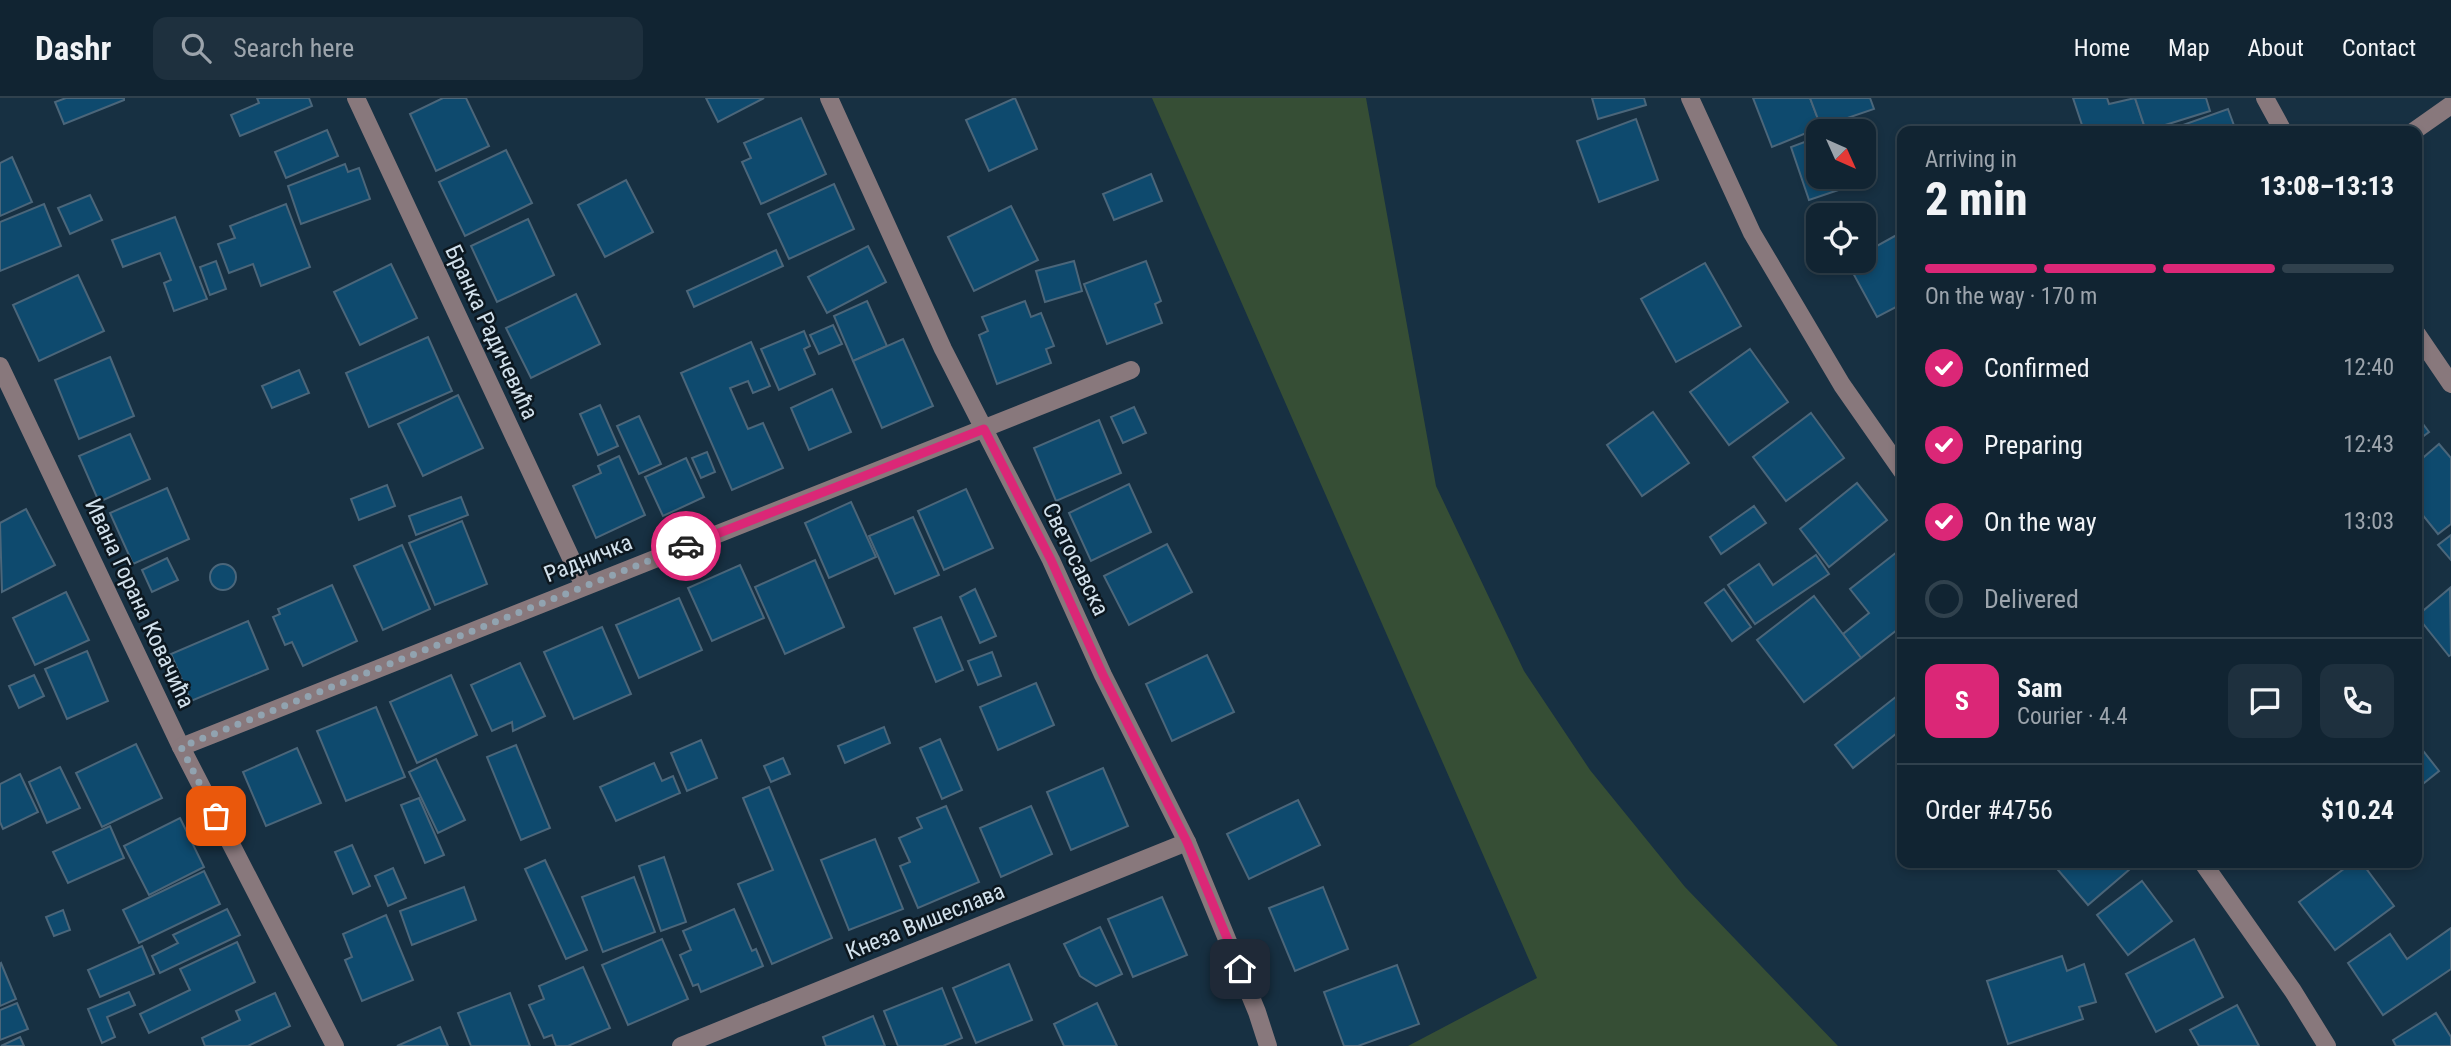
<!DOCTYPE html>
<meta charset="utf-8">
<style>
:root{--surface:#112432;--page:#1e303e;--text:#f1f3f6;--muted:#9ca4ac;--line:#30414d;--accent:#db2777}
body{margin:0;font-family:"Roboto Condensed",sans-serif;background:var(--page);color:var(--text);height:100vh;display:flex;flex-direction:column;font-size:26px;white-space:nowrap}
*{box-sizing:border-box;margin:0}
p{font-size:23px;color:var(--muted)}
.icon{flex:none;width:38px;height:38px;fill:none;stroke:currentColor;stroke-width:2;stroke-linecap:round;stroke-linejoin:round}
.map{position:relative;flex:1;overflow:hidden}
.drawer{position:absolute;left:1897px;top:28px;width:525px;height:742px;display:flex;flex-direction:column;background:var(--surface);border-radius:14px;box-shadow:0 4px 10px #0003,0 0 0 2px var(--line)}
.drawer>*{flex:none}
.needle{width:46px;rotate:135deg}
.buttons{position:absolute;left:1806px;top:21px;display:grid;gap:14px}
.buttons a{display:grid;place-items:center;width:70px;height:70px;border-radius:14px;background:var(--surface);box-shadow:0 4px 10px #0003,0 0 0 2px var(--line);font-size:35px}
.pin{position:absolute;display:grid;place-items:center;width:60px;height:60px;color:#fff;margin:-30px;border-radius:14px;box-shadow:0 4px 10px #0006}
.courier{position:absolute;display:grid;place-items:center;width:70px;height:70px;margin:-35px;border:5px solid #db2777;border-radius:50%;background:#fff;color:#222;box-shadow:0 2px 9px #0007}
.head em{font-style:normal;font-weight:800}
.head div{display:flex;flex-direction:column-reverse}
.head{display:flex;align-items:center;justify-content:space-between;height:119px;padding:0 28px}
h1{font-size:46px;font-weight:800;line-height:52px}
.bar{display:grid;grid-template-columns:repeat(4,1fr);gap:10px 7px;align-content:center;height:84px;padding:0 28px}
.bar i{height:9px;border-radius:5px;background:var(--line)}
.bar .current{background:var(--accent)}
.bar p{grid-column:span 4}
.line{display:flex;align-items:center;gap:18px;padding:0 28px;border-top:2px solid var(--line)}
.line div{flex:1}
.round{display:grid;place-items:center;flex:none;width:74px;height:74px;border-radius:14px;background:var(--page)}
ol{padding:0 28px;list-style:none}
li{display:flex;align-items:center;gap:21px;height:77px}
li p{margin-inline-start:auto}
li .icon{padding:7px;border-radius:50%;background:var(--accent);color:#fff;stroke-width:4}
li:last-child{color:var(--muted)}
li i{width:38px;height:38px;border:4px solid var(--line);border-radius:50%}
header{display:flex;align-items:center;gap:42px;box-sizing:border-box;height:98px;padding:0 35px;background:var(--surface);border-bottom:2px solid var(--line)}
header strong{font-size:33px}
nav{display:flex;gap:38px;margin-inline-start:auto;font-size:24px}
.search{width:490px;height:63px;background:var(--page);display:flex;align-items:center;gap:18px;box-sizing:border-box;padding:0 24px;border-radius:14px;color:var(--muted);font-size:26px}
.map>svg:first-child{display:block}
</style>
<header>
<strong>Dashr</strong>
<div class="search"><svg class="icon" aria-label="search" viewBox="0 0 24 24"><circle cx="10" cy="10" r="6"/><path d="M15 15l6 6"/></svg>Search here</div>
<nav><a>Home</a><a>Map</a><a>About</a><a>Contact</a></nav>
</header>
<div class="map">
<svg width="2451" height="948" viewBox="0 0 2451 948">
<rect width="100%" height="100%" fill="#173042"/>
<polygon fill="#364e35" points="1152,0 1366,0 1436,388 1524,573 1590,672 1685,789 1838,948 1408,948 1537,880"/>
<g fill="#0e4a6e" stroke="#4b667a" stroke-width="2">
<polygon points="66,0 124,0 124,2 64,26 55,4"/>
<polygon points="257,0 309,0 312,8 240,38 231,17 259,5"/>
<polygon points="443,0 466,0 489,48 436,73 410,16"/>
<polygon points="706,0 764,0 718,24"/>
<polygon points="1015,0 1037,51 989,73 966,22"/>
<polygon points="1592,0 1644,0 1646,7 1598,21"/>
<polygon points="1753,0 1810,0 1821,29 1772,49"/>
<polygon points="1810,0 1870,0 1874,11 1821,29"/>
<polygon points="2073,0 2107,0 2109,6 2135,0 2146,33 2084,33"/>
<polygon points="2135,0 2206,0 2210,13 2146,33"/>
<polygon points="2228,11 2236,33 2182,33 2180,28"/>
<polygon points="801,20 826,76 761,106 742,64 751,60 744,45"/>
<polygon points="1636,21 1658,82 1599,104 1577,43"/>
<polygon points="327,32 338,58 286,80 275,54"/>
<polygon points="1818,39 1818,79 1864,79 1864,70 1868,82 1809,102 1791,49"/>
<polygon points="506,52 532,105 465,138 439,84"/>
<polygon points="12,59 32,104 0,118 0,65"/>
<polygon points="345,66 348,74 359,70 370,101 301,126 288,88"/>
<polygon points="1151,76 1162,103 1114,122 1103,96"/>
<polygon points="626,82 653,134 605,159 578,107"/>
<polygon points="834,86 854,131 789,161 768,116"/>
<polygon points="90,97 102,122 70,136 58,110"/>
<polygon points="44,106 61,148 0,173 0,124"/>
<polygon points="286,106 310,169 261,188 253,166 229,175 218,146 235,140 230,128"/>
<polygon points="1011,108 1038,162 974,193 948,139"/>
<polygon points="175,119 207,201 174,213 164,185 171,182 160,155 123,169 112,142"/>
<polygon points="528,121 554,177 497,204 471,148"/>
<polygon points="1902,134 1902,206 1877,219 1847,164 1864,163 1864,155"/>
<polygon points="868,148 886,184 827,215 808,179"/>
<polygon points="776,152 783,168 694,209 687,193"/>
<polygon points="216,163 226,191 210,197 200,169"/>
<polygon points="1074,163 1082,193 1045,204 1036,173"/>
<polygon points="1146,163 1161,203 1155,206 1162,225 1107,246 1084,186"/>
<polygon points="1705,165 1741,228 1676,264 1641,201"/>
<polygon points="391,166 417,220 360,247 334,194"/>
<polygon points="78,177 104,233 39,263 13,207"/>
<polygon points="576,196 600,246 531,280 506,230"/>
<polygon points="867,203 887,248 853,263 834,218"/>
<polygon points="1025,203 1031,219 1041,215 1054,248 1046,251 1051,265 997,286 979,237 988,233 982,219"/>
<polygon points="833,227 842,246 819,256 810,237"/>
<polygon points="804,233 810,248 804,251 815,276 779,292 761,251"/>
<polygon points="428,239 452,293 369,329 346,275"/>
<polygon points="903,241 933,308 882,330 853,263"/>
<polygon points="751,244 770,288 753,295 748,283 730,290 748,331 763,325 783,370 732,392 681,275"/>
<polygon points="1750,251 1788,304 1729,347 1690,294"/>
<polygon points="110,259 134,318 79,341 55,282"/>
<polygon points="299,272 309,295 272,310 262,288"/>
<polygon points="832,291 851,334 809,352 791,310"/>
<polygon points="458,297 483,350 423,378 398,326"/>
<polygon points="600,307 618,348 598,357 580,316"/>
<polygon points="1134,309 1146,335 1123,345 1111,319"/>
<polygon points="1653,314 1689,365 1642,398 1607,347"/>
<polygon points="1811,315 1844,360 1786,403 1753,359"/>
<polygon points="639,318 661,366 639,376 617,328"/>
<polygon points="2417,318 2429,334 2417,343"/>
<polygon points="1099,322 1121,375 1056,403 1034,350"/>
<polygon points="130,336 150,381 99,404 79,358"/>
<polygon points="2439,346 2451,360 2451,426 2438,436 2417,410 2417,365"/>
<polygon points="707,354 715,374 701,380 692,360"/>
<polygon points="619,358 645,417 596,440 573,388 601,375 598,368"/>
<polygon points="686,360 704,399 663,418 645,379"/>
<polygon points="1857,385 1887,422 1829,469 1800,431"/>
<polygon points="1129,386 1151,434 1091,463 1069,415"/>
<polygon points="387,387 395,408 359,422 351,401"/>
<polygon points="167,390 189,441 133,466 110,415"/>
<polygon points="966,391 993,450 944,472 918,413"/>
<polygon points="461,399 468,417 416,437 409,418"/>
<polygon points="851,404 876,459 829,480 805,425"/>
<polygon points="1754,408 1766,425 1721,456 1710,439"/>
<polygon points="26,411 55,467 2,494 0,425"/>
<polygon points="913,419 939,477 895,496 869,438"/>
<polygon points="462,423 487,486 435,507 409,445"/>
<polygon points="2451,437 2451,462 2438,447"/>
<polygon points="1167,446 1192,494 1129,527 1104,478"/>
<polygon points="402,447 430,511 383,532 354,468"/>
<polygon points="1902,450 1902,528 1861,560 1843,536 1869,515 1850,491"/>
<polygon points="1816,457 1829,476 1755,526 1728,487 1759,466 1773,487"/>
<polygon points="167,460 178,482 152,494 142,472"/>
<polygon points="815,462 844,529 785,556 755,489"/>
<circle cx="223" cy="479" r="13"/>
<polygon points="740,467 764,520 712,543 688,490"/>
<polygon points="332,487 357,543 303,568 292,544 285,547 273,519 280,516 278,511"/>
<polygon points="2450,490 2451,557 2449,558 2417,518"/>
<polygon points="975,491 996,538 980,545 960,499"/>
<polygon points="1724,491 1751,529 1732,543 1705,505"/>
<polygon points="66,494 89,542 35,567 13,520"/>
<polygon points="1814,498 1861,560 1804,604 1757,542"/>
<polygon points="679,500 702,552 639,580 616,527"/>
<polygon points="941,519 963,572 936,584 914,530"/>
<polygon points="248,523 268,571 191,603 171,556"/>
<polygon points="602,529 631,596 574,621 544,554"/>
<polygon points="87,553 108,603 67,621 45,571"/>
<polygon points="992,554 1001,578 978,587 968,563"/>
<polygon points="1207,557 1234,614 1172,643 1146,586"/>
<polygon points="520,565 545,618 513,633 512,624 492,633 471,587"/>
<polygon points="34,577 44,598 19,610 9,588"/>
<polygon points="451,577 477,637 417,665 390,604"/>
<polygon points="1036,585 1054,627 998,652 980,609"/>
<polygon points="1902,594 1902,631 1853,670 1835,647"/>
<polygon points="376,609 405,679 346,703 317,633"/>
<polygon points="884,629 890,645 845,665 838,648"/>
<polygon points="940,641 962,692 942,701 920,650"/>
<polygon points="701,642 717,680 687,693 671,655"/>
<polygon points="2417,645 2439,673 2419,689 2417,686"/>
<polygon points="136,646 162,700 102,729 76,675"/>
<polygon points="516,647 550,730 521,742 487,659"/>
<polygon points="297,650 321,705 266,728 243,674"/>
<polygon points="783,660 790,676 771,684 764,668"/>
<polygon points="436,661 465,722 438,735 409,674"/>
<polygon points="654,665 662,683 673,678 680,695 616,723 600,689"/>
<polygon points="60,669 80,710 47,725 29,684"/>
<polygon points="1103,670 1128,728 1071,752 1047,694"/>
<polygon points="20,676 38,714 3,731 0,724 0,686"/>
<polygon points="769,689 832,840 772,866 738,786 773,772 743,700"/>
<polygon points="419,700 444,757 425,765 401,707"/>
<polygon points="1298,702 1320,747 1249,781 1227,736"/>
<polygon points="946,708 979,784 918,810 900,768 910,764 899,740 922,730 917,720"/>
<polygon points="1031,708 1052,756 1001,779 980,730"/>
<polygon points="180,720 204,769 149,797 124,748"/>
<polygon points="110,728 124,760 68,785 53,754"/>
<polygon points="875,741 903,811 849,832 821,762"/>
<polygon points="352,747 370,788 353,796 335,754"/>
<polygon points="664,759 686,824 661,833 639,768"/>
<polygon points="545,762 587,852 566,861 525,771"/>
<polygon points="2052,765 2137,765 2088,807"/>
<polygon points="2352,765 2362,765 2394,808 2335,852 2299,804"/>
<polygon points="393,770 406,800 388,808 375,778"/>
<polygon points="204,773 220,806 139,845 123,812"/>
<polygon points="634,779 655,834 603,854 582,799"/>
<polygon points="2142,783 2172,823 2128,857 2097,817"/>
<polygon points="464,789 476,822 412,847 400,813"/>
<polygon points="1323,789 1348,851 1295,873 1269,810"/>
<polygon points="1162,799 1187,857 1133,879 1108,821"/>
<polygon points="227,811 240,837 160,875 152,858 178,845 173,837"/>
<polygon points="734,811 752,853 756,851 763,868 701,894 698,886 693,888 680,857 691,852 683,833"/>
<polygon points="63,812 70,832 54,838 46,819"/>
<polygon points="386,817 413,882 362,903 345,862 352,859 343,836"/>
<polygon points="1100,829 1122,876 1096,888 1080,878 1064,846"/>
<polygon points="2451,830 2451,871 2383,917 2348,865 2390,836 2407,861"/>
<polygon points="662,841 688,901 628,927 602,867"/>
<polygon points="2194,841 2223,899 2156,934 2126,876"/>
<polygon points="237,844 255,884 149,935 140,916 190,892 180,871"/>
<polygon points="142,848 154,876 100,899 88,872"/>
<polygon points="2062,858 2067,873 2084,866 2096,904 2079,909 2083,921 2008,946 1987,883"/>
<polygon points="1,865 16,901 0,908 0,866"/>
<polygon points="1009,866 1032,922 976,945 953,890"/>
<polygon points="1397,867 1419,926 1358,948 1344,948 1324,894"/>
<polygon points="583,869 610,930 568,948 556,948 552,937 544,940 529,907 544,901 539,888"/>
<polygon points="942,890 962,940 943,948 898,948 884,913"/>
<polygon points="129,894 135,907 107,919 115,939 102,945 88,911"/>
<polygon points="275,895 290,928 248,948 205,948 202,940 240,922 236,913"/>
<polygon points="510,895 530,948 471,948 458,915"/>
<polygon points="17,905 28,931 0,942 0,912"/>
<polygon points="1097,905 1117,948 1064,948 1054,926"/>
<polygon points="2237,907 2259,948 2199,948 2190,932"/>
<polygon points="2436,915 2451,939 2451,948 2396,948 2393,942"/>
<polygon points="873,918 885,948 826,948 823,939"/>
<polygon points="440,929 448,948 397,948"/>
<polygon points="20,939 24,948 1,948"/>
</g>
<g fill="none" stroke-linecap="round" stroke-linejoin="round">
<g stroke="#88787c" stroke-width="18">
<polyline points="356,0 584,488"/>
<polyline points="829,0 943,251 1051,462 1103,577 1187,744 1257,914 1268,948"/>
<polyline points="1690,0 1752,135 1842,287 1902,373"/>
<polyline points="2265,0 2283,33"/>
<polyline points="2414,33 2451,7"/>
<polyline points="2417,236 2451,286"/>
<polyline points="0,268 181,649 335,948"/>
<polyline points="181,649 1131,272"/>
<polyline points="2203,765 2293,893 2327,948"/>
<polyline points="681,948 1187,744"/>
</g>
</g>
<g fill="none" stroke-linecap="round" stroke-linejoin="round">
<polyline stroke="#91a3b0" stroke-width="7" stroke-dasharray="0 12.6" points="216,718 181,649 686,448"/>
<polyline stroke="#db2777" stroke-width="9" points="686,448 984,331 1051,462 1103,577 1187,744 1240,871"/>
</g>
<g text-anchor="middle" stroke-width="5" stroke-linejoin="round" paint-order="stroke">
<g font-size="23" fill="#d2e1ec" stroke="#0c171f">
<text transform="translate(492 234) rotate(65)" y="8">Бранка Радичевића</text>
<text transform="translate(588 460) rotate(-22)" y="8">Радничка</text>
<text transform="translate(1076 461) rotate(64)" y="8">Светосавска</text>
<text transform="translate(140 505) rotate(65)" y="8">Ивана Горана Ковачића</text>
<text transform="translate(925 823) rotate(-22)" y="8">Кнеза Вишеслава</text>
</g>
</g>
</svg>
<div class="buttons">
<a><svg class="needle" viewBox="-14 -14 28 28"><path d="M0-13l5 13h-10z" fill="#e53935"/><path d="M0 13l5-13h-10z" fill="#9ca4ac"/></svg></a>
<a><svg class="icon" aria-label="locate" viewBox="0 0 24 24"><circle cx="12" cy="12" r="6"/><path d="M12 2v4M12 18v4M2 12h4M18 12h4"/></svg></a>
</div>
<div class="pin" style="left:216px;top:718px;background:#ea580c"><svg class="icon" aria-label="bag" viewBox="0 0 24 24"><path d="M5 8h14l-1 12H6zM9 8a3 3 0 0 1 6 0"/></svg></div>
<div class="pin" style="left:1240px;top:871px;background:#1f2937"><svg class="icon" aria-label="home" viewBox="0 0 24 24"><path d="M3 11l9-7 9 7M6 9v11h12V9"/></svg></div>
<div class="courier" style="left:686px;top:448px"><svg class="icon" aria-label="car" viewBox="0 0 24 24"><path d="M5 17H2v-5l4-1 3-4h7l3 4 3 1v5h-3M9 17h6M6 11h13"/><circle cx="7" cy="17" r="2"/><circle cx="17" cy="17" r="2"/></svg></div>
<section class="drawer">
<div class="head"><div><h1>2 min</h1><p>Arriving in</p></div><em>13:08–13:13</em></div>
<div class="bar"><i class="current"></i><i class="current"></i><i class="current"></i><i></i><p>On the way · 170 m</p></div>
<ol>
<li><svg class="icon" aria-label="check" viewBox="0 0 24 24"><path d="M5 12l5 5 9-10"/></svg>Confirmed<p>12:40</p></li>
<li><svg class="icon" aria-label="check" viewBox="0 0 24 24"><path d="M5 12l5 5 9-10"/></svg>Preparing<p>12:43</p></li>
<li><svg class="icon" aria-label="check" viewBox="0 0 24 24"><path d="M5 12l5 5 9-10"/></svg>On the way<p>13:03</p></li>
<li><i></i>Delivered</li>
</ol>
<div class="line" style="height:126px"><b class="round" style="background:var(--accent);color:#fff">S</b><div><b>Sam</b><p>Courier · 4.4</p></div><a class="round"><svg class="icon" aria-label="chat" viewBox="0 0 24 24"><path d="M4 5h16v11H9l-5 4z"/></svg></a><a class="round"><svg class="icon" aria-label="phone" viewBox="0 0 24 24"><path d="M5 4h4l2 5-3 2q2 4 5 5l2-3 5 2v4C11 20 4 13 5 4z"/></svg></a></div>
<div class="line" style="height:91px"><div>Order #4756</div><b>$10.24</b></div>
</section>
</div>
